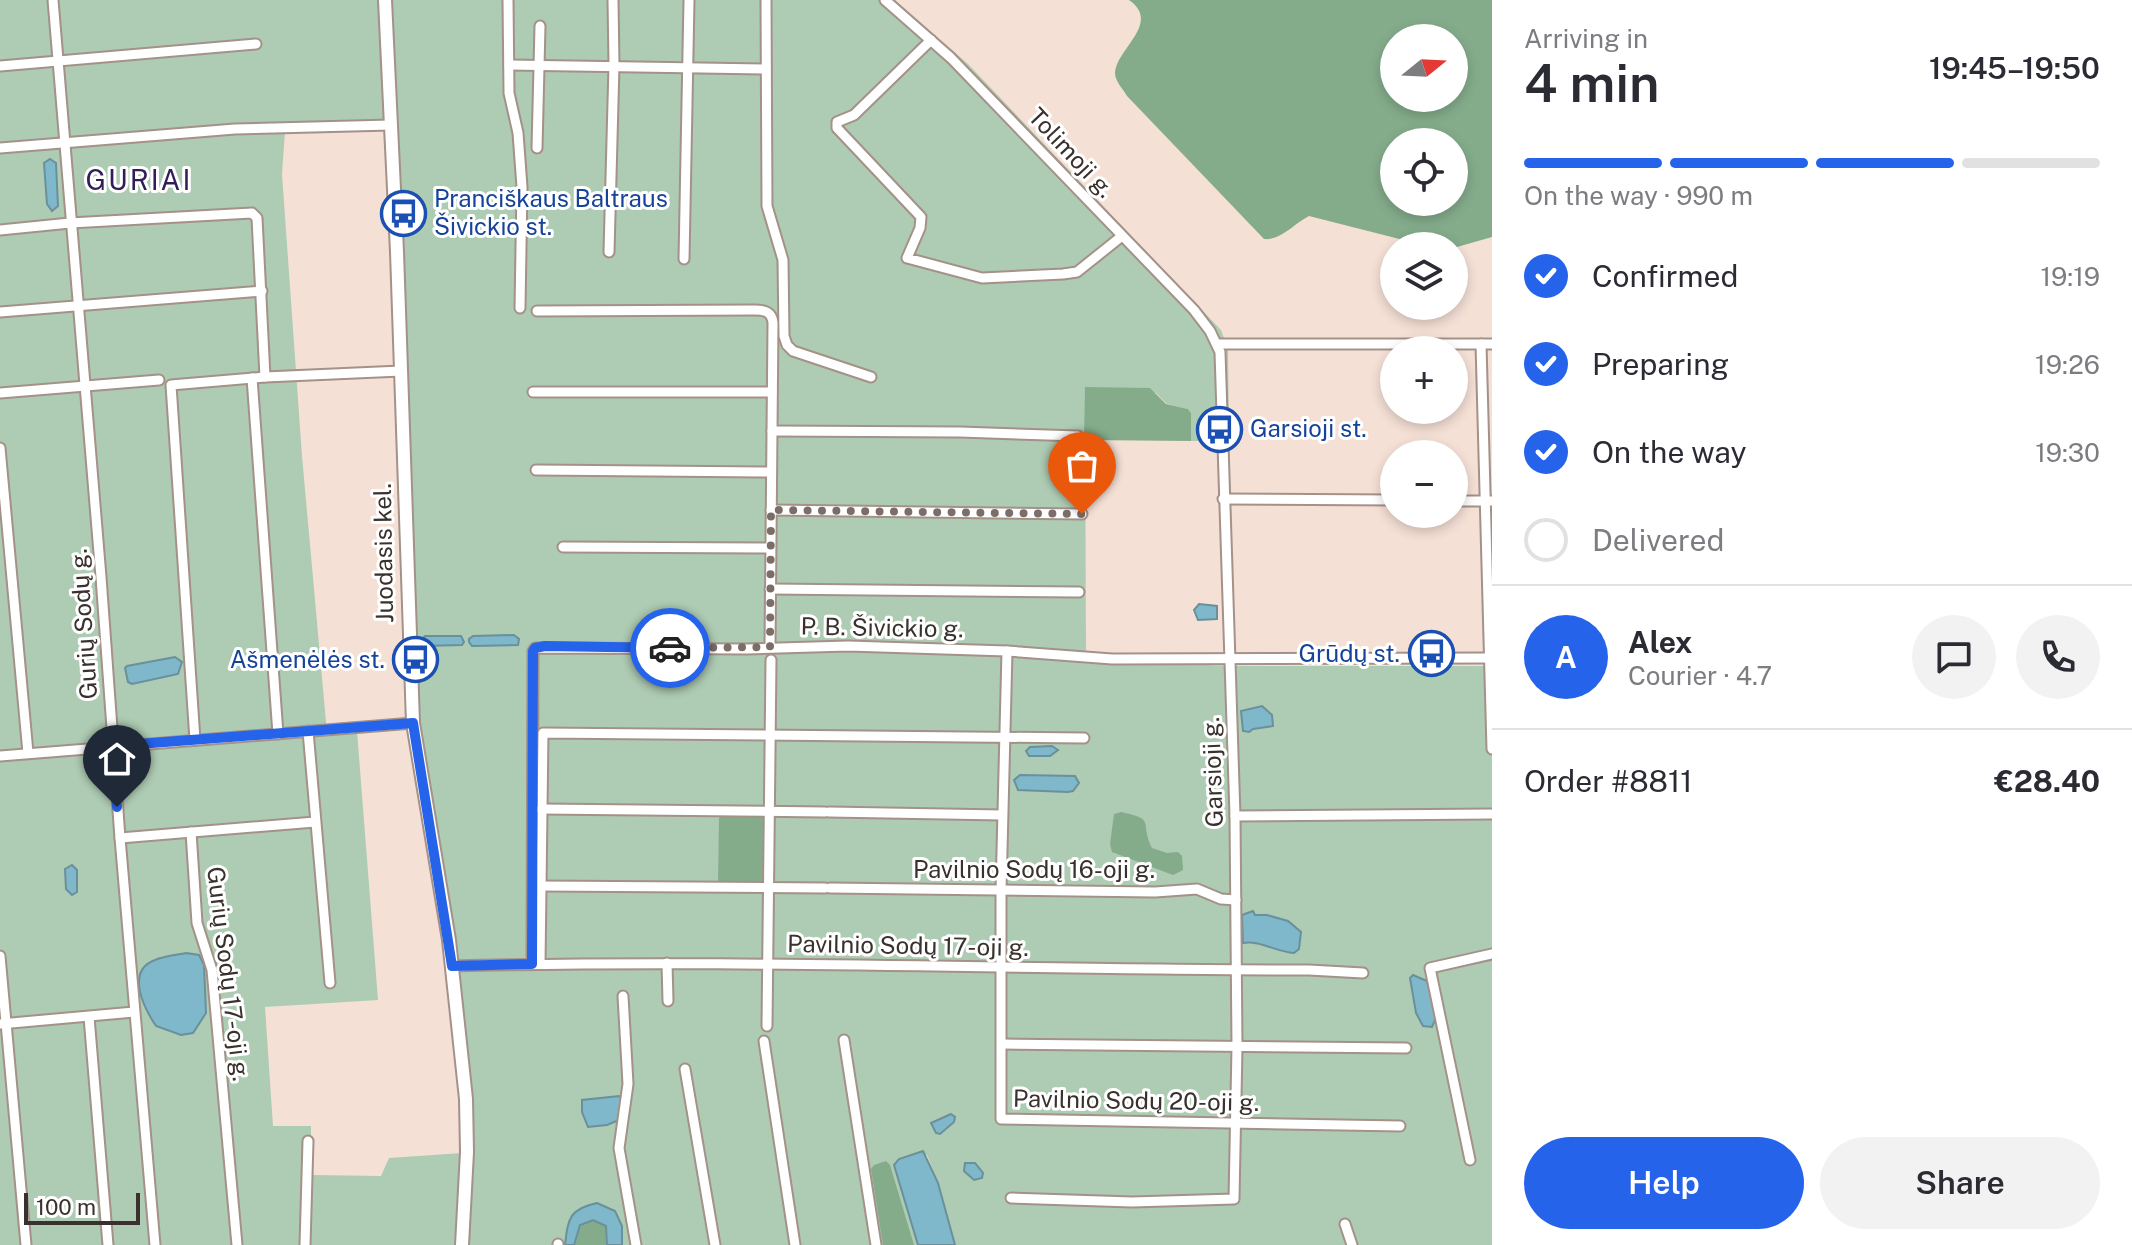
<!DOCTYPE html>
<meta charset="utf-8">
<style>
:root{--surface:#fff;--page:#f2f2f3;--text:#2b2b33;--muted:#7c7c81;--line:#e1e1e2;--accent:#2563eb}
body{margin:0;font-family:"Public Sans",sans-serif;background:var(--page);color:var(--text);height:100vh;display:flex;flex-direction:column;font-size:30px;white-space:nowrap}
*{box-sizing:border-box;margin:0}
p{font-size:26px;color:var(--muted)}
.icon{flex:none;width:44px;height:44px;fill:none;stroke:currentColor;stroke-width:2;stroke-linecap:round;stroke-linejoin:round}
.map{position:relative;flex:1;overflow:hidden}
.details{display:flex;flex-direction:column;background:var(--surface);width:640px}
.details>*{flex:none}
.needle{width:52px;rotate:72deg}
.buttons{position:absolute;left:1380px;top:24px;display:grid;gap:16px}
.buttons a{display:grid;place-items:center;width:88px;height:88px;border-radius:50%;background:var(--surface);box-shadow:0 4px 12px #0003;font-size:40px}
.scale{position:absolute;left:24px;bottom:20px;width:116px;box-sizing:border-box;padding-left:8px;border:4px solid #39312d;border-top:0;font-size:22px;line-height:28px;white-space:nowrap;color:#39312d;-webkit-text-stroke:6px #fff;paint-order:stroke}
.pin{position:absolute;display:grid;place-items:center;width:68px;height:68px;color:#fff;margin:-82px -34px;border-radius:50% 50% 50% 0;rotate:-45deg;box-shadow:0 0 8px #0007}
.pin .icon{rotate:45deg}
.courier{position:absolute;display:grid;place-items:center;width:80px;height:80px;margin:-40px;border:6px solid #2563eb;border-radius:50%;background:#fff;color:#222;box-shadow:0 2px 10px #0007}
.overview em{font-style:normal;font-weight:600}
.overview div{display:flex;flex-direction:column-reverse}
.overview{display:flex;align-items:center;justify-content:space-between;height:136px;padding:0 32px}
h1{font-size:52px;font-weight:600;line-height:60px}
.bar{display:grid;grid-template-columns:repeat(4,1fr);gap:12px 8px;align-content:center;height:96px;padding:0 32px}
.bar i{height:10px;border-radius:6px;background:var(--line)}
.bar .current{background:var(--accent)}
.bar p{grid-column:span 4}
.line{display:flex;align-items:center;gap:20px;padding:0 32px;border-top:2px solid var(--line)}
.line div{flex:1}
.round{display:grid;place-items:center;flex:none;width:84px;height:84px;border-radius:42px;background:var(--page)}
ol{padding:0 32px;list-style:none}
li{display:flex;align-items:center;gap:24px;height:88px}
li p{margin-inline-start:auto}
li .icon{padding:8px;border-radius:50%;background:var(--accent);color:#fff;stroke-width:4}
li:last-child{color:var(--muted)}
li i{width:44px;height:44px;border:4px solid var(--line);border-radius:50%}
.button{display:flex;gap:16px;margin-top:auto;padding:16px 32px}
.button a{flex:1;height:92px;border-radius:48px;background:var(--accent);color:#fff;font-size:32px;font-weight:600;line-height:92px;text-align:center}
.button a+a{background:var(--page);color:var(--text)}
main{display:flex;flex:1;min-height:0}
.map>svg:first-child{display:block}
</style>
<main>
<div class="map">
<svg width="1492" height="1245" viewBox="0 0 1492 1245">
<rect width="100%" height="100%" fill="#f5e0d6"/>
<g fill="#aecbb3">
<polygon points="0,0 380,0 386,128 285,131 282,174 302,456 327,733 357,731 378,1000 265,1007 273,1126 311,1126 311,1175 381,1176 389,1158 462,1153 457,1245 0,1245"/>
<polygon points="389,0 895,0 968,64 1221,330 1228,349 1229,441 1191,441 1191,413 1188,409 1167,404 1156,393 1085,387 1086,661 1236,666 1492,666 1492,1245 955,1245 938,1183 927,1155 894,1165 918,1245 468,1245 472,1117 460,974 419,747"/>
</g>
<g fill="#84ac8b" fill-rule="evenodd">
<path d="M1129 0H1492V237L1457 247 1427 246 1309 216C1295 223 1280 241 1264 239L1127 96C1123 89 1115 81 1115 73 1116 49 1162 23 1129 0ZM1394 38H1454V98H1394ZM1394 142H1454V202H1394Z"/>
<polygon points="1085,387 1150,388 1166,404 1188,409 1191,413 1191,441 1084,440"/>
<path d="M1121 812C1157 820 1139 821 1152 848L1167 853 1178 852 1182 856 1183 870 1173 875 1112 852 1110 844 1114 814Z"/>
<polygon points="723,815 765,816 763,883 718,884 719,818"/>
<polygon points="886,1161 890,1165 914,1245 883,1245 871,1169 874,1165"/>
<polygon points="593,1220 606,1226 607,1245 574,1245 580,1225"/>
</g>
<g fill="#7fb8ca" stroke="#6a909b" stroke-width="2">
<polygon points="50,159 56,163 58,206 52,211 47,204 44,163"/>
<polygon points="1199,604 1217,606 1217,619 1198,620 1194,610"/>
<polygon points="514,635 519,639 518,645 472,646 469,642 469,639 473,636"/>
<polygon points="425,636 461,636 464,642 462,645 423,646 422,639"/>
<polygon points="175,657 182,662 178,674 132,684 128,682 125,668 127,666"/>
<polygon points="1262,706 1272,715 1273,726 1253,729 1249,732 1243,731 1241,711"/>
<polygon points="1052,746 1058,750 1050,756 1029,756 1026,751 1030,747"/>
<polygon points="1020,775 1075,776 1079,783 1073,791 1068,792 1018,790 1014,780"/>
<polygon points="72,865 77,870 77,892 72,895 66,889 65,869"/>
<path d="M1253 911 1255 915H1267L1288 921 1301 932 1299 949 1294 953C1276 952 1260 940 1243 943L1242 915Z"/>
<path d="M186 953 199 955 204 965 206 1013 193 1033 181 1035 156 1026C144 1008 125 971 155 960 164 956 176 955 186 953Z"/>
<polygon points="1413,975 1427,981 1436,1018 1432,1027 1423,1026 1416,1013 1410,978"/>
<polygon points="619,1096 622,1100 619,1120 607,1125 588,1127 582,1112 582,1100"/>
<polygon points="951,1114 955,1117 954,1122 940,1134 936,1133 931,1123"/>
<polygon points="923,1151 938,1183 955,1245 918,1245 894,1165 899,1159"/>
<polygon points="965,1163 975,1163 983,1173 982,1178 974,1180 964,1171"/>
<path d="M597 1203 615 1211 622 1226V1245H607L606 1226 593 1220 580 1225 574 1245H565C568 1219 569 1209 597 1203Z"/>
</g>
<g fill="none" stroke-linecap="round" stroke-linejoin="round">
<defs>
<g id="minor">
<polyline points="53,0 101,577 120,838 155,1245"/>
<polyline points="508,0 509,93 518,133 522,187 520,308"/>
<polyline points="766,0 767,206 783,260 784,336 787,345 793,351 871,377"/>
<polyline points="885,0 951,58 1194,310 1210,331 1220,352 1235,816 1237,1047 1234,1199 1132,1202 1011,1198"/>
<polyline points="931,40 854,115 837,122 837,128 921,217 920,228 907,258 982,278 1063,274 1077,272 1122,236"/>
<polyline points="509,65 766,69"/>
<polyline points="0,66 256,44"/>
<polyline points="0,148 235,129 391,125"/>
<polyline points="537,148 540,26"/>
<polyline points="0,230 70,223 252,213 257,218 265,377"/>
<polyline points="609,252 614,65 613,0"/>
<polyline points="684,259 689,0"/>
<path d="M537 311 755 310C765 310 772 312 773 323L770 647"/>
<polyline points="0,312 262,291"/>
<polyline points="1219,344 1492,344"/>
<polyline points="1481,344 1492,749"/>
<polyline points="252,378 278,734"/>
<polyline points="533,392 772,392"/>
<polyline points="0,393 159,380"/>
<polyline points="772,431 960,432 1078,436"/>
<polyline points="0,448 28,753"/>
<polyline points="536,470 771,472"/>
<polyline points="1223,499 1394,500"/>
<polyline points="1454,501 1491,501"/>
<polyline points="771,510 1082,514"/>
<polyline points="563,547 770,548"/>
<polyline points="770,589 1079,592"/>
<polyline points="1007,651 1001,891 1001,1119 1400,1126"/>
<polyline points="308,731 330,983"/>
<polyline points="195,740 171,385 265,377 401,371"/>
<polyline points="0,756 413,723"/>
<polyline points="541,809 825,812"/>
<polyline points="829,812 1002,815"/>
<polyline points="1235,816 1492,814"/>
<polyline points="191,832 197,923 212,970 237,1245"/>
<polyline points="120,838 315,822"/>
<polyline points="540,886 825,888"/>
<polyline points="830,888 1155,892 1197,889 1221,899 1236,900"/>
<polyline points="0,956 26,1245"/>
<polyline points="667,963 668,1001"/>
<polyline points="532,964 533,651 535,648 747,649 848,646 1007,651 1112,659 1492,658"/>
<polyline points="540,964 543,733 1084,738"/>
<path d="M452 966C738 959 1023 970 1309 970L1363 973"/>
<polyline points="623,996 628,1084 619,1148 636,1245"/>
<polyline points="89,1017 108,1245"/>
<polyline points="0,1024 134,1012"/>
<polyline points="767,1026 771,660"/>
<polyline points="844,1040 876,1245"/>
<polyline points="764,1041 795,1245"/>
<polyline points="1002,1044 1406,1048"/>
<polyline points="685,1069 715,1245"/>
<polyline points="1470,1160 1430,968 1492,954"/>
<polyline points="1345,1224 1352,1245"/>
<polyline points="558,1244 558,1245"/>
<polyline points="305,1245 308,1141"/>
</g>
<polyline id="major" points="385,0 397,252 413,723 449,940 466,1099 467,1152 462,1245"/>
</defs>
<use href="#minor" stroke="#a49188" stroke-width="13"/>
<use href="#major" stroke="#a49188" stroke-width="16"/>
<use href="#minor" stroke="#fff" stroke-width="9"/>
<use href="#major" stroke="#fff" stroke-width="12"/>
</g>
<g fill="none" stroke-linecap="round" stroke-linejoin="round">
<polyline stroke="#7b6e68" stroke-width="8" stroke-dasharray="0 14.4" points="670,648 770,647 771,510 1082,514"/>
<polyline stroke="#2563eb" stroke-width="10" points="117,807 113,746 413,723 452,966 532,964 533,651 535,648 545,646 670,648"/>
</g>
<defs>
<symbol id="bus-ring" viewBox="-11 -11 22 22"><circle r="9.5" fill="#fff" stroke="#1a4fb4" stroke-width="1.5"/><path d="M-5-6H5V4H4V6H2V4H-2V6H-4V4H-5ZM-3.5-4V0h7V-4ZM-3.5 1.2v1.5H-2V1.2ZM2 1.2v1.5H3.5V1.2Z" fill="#1a4fb4"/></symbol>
</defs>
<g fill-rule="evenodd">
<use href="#bus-ring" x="378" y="188" width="51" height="51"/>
<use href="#bus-ring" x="1194" y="404" width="51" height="51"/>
<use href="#bus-ring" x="1406" y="628" width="51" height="51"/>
<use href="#bus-ring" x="390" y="634" width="51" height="51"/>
</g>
<g text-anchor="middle" stroke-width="6" stroke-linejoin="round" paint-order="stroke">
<g font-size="24" fill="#39312d" stroke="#fff">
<text transform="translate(1071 153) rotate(47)" y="8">Tolimoji g.</text>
<text transform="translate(384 553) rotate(-91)" y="8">Juodasis kel.</text>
<text transform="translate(84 624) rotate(-94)" y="8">Gurių Sodų g.</text>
<text transform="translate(882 628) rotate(1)" y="8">P. B. Šivickio g.</text>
<text transform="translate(1213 772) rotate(-92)" y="8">Garsioji g.</text>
<text x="1034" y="878">Pavilnio Sodų 16-oji g.</text>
<text transform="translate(908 946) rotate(1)" y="8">Pavilnio Sodų 17-oji g.</text>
<text transform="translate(228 974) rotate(83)" y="8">Gurių Sodų 17-oji g.</text>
<text transform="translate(1136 1101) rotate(1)" y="8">Pavilnio Sodų 20-oji g.</text>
</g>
<g font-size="24" fill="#164399" stroke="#fff" text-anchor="start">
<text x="434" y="207">Pranciškaus Baltraus<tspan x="434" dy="28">Šivickio st.</tspan></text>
<text x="1250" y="437">Garsioji st.</text>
<text x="1400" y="662" text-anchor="end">Grūdų st.</text>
<text x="385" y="668" text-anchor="end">Ašmenėlės st.</text>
</g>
<g font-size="28" letter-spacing="2" fill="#311e58" stroke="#fff">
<text x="139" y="190">GURIAI</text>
</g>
</g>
</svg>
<div class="buttons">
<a><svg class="needle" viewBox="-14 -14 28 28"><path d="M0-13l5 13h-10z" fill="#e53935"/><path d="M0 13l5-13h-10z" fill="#7c7c81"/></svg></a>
<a><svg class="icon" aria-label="locate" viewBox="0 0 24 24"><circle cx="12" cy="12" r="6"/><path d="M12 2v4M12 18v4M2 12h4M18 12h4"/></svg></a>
<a><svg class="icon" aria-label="layers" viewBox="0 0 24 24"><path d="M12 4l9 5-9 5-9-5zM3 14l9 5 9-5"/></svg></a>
<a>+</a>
<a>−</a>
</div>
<div class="scale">100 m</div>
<div class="pin" style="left:1082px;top:514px;background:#ea580c"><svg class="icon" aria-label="bag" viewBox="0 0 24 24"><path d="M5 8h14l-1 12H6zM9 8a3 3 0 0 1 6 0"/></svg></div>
<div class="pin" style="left:117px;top:807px;background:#1f2937"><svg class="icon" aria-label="home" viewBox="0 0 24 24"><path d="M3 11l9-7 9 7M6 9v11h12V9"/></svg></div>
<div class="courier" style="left:670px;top:648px"><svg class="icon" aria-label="car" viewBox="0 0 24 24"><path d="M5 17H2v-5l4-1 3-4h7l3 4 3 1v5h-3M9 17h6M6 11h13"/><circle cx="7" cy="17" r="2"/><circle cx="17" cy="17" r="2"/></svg></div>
</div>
<section class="details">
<div class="overview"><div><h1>4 min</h1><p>Arriving in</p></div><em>19:45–19:50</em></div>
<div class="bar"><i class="current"></i><i class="current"></i><i class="current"></i><i></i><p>On the way · 990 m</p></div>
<ol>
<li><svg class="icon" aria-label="check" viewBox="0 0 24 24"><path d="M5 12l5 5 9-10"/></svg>Confirmed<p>19:19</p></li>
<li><svg class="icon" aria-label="check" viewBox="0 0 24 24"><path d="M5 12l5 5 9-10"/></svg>Preparing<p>19:26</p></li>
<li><svg class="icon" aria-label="check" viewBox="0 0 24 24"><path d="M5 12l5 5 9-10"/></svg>On the way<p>19:30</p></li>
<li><i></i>Delivered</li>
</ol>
<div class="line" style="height:144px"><b class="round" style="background:var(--accent);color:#fff">A</b><div><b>Alex</b><p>Courier · 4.7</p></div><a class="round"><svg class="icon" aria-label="chat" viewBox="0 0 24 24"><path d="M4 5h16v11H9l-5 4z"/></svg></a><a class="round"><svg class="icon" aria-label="phone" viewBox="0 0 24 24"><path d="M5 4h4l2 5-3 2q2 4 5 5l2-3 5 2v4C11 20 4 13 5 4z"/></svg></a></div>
<div class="line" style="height:104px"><div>Order #8811</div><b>€28.40</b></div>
<div class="button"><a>Help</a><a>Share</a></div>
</section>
</main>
